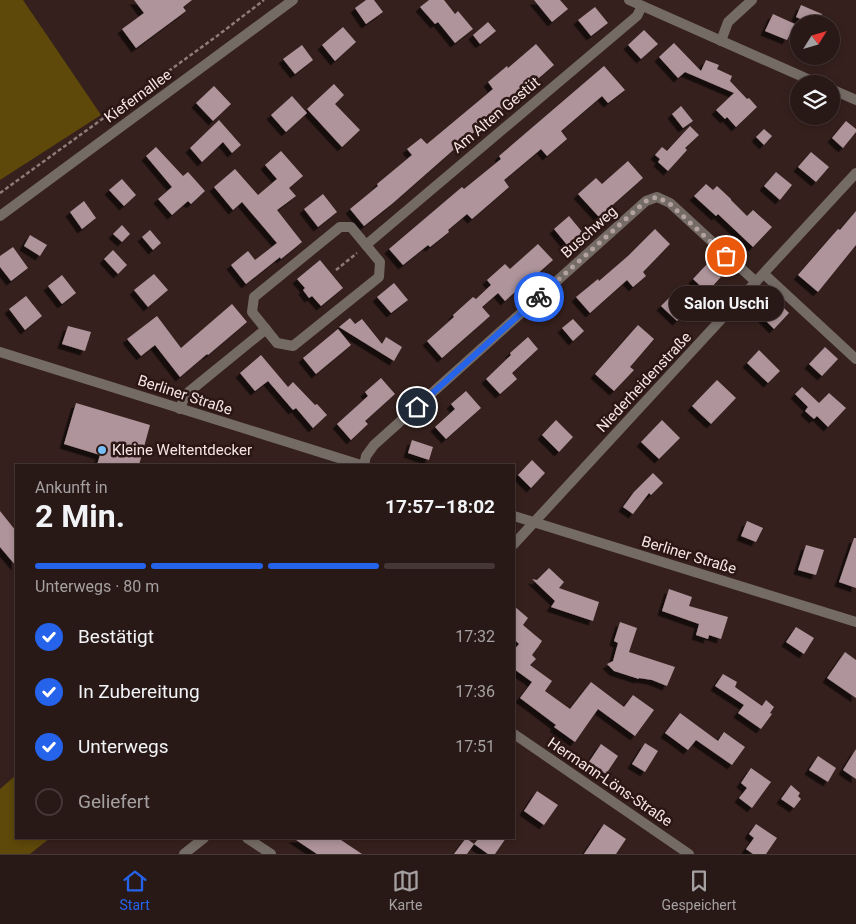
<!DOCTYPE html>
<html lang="de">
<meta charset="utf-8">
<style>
:root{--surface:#281816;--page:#342523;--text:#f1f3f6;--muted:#a5a0a1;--line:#443735;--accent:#2563eb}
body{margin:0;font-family:Roboto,sans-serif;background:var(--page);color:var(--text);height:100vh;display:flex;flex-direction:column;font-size:19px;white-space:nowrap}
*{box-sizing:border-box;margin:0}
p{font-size:16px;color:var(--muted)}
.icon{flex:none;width:28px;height:28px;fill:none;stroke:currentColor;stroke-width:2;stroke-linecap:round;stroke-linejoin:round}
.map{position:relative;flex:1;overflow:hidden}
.sheet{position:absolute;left:15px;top:464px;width:500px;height:375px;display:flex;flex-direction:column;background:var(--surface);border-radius:0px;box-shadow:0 2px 8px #0003,0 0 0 1px var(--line)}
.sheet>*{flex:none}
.needle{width:32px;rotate:53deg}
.fabs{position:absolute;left:790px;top:15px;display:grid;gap:10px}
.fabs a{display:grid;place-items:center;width:50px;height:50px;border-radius:50%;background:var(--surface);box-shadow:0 2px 8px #0003,0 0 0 1px var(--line);font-size:25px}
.pin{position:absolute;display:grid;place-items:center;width:42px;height:42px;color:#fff;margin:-21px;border:2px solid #fff;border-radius:50%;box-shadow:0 1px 5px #0007}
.courier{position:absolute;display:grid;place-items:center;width:50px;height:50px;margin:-25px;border:4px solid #2563eb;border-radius:50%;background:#fff;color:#222;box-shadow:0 1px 6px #0007}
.bubble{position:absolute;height:35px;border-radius:18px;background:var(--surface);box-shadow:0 2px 8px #0003,0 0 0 1px var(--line);font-size:16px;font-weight:700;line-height:35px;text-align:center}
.head em{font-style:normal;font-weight:700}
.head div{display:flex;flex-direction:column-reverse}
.head{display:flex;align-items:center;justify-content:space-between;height:85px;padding:0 20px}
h1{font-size:32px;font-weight:700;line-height:38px}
.bar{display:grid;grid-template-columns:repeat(4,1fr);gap:8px 5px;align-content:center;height:60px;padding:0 20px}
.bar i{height:6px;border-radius:4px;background:var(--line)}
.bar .current{background:var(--accent)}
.bar p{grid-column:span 4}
ol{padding:0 20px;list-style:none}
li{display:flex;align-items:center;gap:15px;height:55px}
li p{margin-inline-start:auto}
li .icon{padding:5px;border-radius:50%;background:var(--accent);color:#fff;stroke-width:4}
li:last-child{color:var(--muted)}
li i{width:28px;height:28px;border:2px solid var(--line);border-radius:50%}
.tab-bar{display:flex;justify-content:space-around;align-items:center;height:70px;border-top:1px solid var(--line);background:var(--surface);font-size:14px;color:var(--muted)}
.tab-bar a{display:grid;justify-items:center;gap:2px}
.tab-bar .current{color:var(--accent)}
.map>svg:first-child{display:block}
</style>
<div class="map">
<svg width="856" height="854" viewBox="0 0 856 854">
<defs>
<filter id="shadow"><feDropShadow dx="-4.5" dy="4.5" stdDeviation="0" flood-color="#0009"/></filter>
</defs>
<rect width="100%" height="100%" fill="#35201d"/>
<g fill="#5e480a">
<polygon points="0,0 23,0 101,115 0,180"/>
<polygon points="16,775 16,838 50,838 30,854 0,854 0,789"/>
</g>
<g fill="#af949b" filter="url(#shadow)">
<polygon points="134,0 192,0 183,7 186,11 136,48 122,29 144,13"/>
<polygon points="366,0 374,0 383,12 366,24 355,8"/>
<polygon points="429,0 444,0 455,14 458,11 473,29 455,43 438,22 435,24 420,7"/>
<polygon points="534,0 560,0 568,9 552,22"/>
<polygon points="801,5 822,14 818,24 812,24 796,17"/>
<polygon points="595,7 608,23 591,36 578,20"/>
<polygon points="773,14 795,24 787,40 765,31"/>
<polygon points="488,22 496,31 480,44 473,35"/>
<polygon points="343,27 356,42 335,61 322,45"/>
<polygon points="644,30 658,44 641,59 628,45"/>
<polygon points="674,43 701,71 706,60 719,65 717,69 732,76 730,81 747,99 749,98 757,107 736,127 727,117 725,119 716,110 734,93 685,72 678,78 659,57"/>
<polygon points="536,44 554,65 526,89 527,90 468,137 393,203 364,226 350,209 378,186 377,184 412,155 407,149 421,138 427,144 493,89 488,82 507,66 508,68"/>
<polygon points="302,45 313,60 295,74 283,59"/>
<polygon points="604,66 625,90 608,103 602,96 561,131 567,139 547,156 541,149 504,180 509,187 472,219 467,214 448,230 449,232 430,247 428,245 403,265 389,249 462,187 464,189 501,159 499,156"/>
<polygon points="334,84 344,95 335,104 360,130 342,147 307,109"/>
<polygon points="214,86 231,104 213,121 196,103"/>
<polygon points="292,96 307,113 286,132 271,115"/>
<polygon points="681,106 693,121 683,128 672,114"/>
<polygon points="219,120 241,145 232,153 223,142 202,162 190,148"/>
<polygon points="846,121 856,129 856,132 843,148 832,138"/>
<polygon points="690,126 699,135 685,148 687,150 668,171 658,162 660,159 655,155 662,147 667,151"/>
<polygon points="764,129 772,136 764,145 756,137"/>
<polygon points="156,147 183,176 188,172 205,191 191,204 188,201 172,215 158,199 172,187 146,156"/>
<polygon points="281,151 303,176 289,188 296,196 277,210 302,242 281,259 280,257 246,284 231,265 248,251 255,260 277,243 242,202 233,210 214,187 235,169 258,195 277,179 265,165"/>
<polygon points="811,152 829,167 816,182 798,167"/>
<polygon points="628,161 643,178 599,217 578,194 596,178 602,184"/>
<polygon points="776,172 792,185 780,200 764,186"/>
<polygon points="122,179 136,195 124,206 109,190"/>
<polygon points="706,184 713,190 717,186 731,199 731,200 747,216 753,210 772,227 753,247 718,214 716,216 694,196"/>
<polygon points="323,194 337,212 318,227 304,209"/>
<polygon points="84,201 96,218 82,229 70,212"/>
<polygon points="856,211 856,245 818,292 798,275 838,229 840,230"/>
<polygon points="569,216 583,233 568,246 554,229"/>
<polygon points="122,225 130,234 122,242 113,234"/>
<polygon points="655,229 670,244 643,272 646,276 633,287 627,280 590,313 576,297 598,279 599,281 628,256"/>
<polygon points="150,230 161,243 153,250 142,237"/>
<polygon points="30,235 47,245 40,256 24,246"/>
<polygon points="538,244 553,260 536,275 535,274 505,301 498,293 482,307 490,316 442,358 427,341 454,317 453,315 473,297 476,299 491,285 487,280 505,264 510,269"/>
<polygon points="13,247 28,268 11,281 0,267 0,256"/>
<polygon points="113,250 127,265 118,274 104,259"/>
<polygon points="320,260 343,288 321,306 312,296 309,298 303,290 305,288 297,279"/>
<polygon points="707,264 721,277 707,292 693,279"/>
<polygon points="154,274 168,290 148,307 134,290"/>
<polygon points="62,275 76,293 62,304 48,286"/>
<polygon points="394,283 408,300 391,313 377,297"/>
<polygon points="675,292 691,307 677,321 661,306"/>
<polygon points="26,296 42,316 25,330 9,309"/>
<polygon points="775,299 789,313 774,329 760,315"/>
<polygon points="232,304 247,322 208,355 207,354 180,377 155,345 141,356 127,339 157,316 181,348"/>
<polygon points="350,318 355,324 362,319 382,344 386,337 402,347 394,361 339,327"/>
<polygon points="573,319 584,331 573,341 562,328"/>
<polygon points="638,325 654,339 630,367 634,370 614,391 595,374"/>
<polygon points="68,326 91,332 85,351 62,344"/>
<polygon points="338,329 351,345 316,374 303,358"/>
<polygon points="528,337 538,349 512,373 517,379 500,394 486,379 511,355 510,353"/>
<polygon points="825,347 838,359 822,376 809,364"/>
<polygon points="759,350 780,371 768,383 747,363"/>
<polygon points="261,355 288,387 293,382 315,405 317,404 327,415 313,428 296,408 293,410 268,381 255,391 240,373"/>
<polygon points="381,378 395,394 365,421 368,424 351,440 337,424 368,396 365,392"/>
<polygon points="717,380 736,398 711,424 692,406"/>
<polygon points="802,387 819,403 829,393 846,408 828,427 817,416 814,419 805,411 808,407 795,394"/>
<polygon points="466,391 481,408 446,439 435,427 455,409 451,404"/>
<polygon points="76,403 150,425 139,465 97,465 100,455 64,444"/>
<polygon points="556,420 573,437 559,452 542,435"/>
<polygon points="662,420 680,438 659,459 641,442"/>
<polygon points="412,440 433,447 429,460 408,453"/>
<polygon points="532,460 545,473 531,488 518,475"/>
<polygon points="653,473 663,483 651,495 649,493 633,514 623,507 634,492"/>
<polygon points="0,511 16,531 16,566 0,547"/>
<polygon points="747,521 763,528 756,542 741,536"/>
<polygon points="854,538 856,538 856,588 839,582"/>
<polygon points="806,545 824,550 816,575 798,570"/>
<polygon points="549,568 564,582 559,588 599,602 593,621 551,607 555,601 532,579 537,580"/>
<polygon points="669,589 692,597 689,606 728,617 721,639 709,635 708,639 696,635 699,624 662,611"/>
<polygon points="514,606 528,618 523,625 542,641 538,647 532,655 536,659 530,665 552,681 545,691 570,709 591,682 624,707 633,695 654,710 635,736 598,709 575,742 554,727 556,725 520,698 532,682 514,669 514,650 519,644 514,639"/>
<polygon points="620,622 637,628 629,652 675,667 667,686 652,680 639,678 639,679 614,671 607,664 613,661 618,643 614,641"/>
<polygon points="796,627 814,638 804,654 786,642"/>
<polygon points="845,652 856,660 856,698 827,678"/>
<polygon points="723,674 737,682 735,687 762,706 766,700 774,707 770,713 772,714 761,729 738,713 744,705 715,686"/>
<polygon points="680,713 718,741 724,732 745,747 732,765 696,740 688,750 665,733"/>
<polygon points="645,743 658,751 645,772 632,764"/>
<polygon points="601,744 618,756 606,774 589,762"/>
<polygon points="856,749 856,779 843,770"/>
<polygon points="818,756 836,768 828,782 809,770"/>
<polygon points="751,768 771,782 752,808 739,798 747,788 741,783"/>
<polygon points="791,785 800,793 798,796 801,799 794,808 781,799"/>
<polygon points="537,791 558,805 544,825 524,811"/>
<polygon points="604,824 626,839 616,854 584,854"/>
<polygon points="756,824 777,838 766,854 753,854 746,849 754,838 749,834"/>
<polygon points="293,838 338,838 362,854 317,854"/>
<polygon points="466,838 474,844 467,854 454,854"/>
<polygon points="479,838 506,838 495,854 488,854 474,844"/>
</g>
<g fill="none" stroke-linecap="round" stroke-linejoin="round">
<g stroke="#8e7c79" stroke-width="2.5" stroke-dasharray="4 2.5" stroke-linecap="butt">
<polyline points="0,193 217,36 264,0"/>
<polyline points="336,270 357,253"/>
</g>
<g stroke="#756b65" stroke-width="10">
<polyline points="629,0 819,84"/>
<polyline points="721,41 728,22 752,0"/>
<polyline points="831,89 856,100"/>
<polyline points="0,216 293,0"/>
<polygon points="340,227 351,227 380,262 379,277 293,346 277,343 252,312 254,297"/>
<polyline points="366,245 637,16 642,6"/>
<polyline points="764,274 856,359"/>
<polyline points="0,352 361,465"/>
<polyline points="180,409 185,395 266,329"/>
<polyline points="364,465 366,456 374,445 646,201 657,197 670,203 756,282"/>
<polyline points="514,516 856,622"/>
<polyline points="514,734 689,854"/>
<polyline points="247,838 271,854"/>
</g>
<g stroke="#756b65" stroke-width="10">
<polyline points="514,544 856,173"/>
<polyline points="184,854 204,838"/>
</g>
</g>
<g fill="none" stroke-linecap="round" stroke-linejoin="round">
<polyline stroke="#b2a19e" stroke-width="5" stroke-dasharray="0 9" points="539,297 646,201 657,197 670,204 726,256"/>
<polyline stroke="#2563eb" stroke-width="6" points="417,407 539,297"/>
</g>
<circle fill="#76c0f7" stroke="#2b1614" stroke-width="2" cx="102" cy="450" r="5"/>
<g text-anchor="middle" stroke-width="5" stroke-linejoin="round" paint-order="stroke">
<g font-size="15" fill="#f5e6e3" stroke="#2b1614">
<text transform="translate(138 96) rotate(-36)" y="5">Kiefernallee</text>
<text transform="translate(496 115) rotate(-40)" y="5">Am Alten Gestüt</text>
<text transform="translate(589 232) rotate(-42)" y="5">Buschweg</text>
<text transform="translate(644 382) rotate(-47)" y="5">Niederheidenstraße</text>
<text transform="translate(185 395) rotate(18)" y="5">Berliner Straße</text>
<text transform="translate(689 555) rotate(17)" y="5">Berliner Straße</text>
<text transform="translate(610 782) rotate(34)" y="5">Hermann-Löns-Straße</text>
</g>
<g font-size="15" fill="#f5e6e3" stroke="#2b1614" text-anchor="start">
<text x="112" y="455">Kleine Weltentdecker</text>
</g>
</g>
</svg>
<div class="fabs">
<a><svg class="needle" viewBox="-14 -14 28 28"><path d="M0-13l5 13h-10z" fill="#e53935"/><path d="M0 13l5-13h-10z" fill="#a5a0a1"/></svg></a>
<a><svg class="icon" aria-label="layers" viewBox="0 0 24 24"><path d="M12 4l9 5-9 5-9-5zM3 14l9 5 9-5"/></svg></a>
</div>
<div class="pin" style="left:726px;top:256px;background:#ea580c"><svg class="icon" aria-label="bag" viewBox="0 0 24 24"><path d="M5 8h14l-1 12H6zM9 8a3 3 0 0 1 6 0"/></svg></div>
<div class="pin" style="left:417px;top:407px;background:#1f2937"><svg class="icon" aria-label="home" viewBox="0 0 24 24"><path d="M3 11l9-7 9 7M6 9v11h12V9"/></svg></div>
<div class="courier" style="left:539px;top:297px"><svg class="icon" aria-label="bike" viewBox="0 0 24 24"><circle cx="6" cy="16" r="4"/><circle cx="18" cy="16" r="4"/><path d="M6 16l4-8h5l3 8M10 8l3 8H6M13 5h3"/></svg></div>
<div class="bubble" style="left:669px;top:286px;width:115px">Salon Uschi</div>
<section class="sheet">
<div class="head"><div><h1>2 Min.</h1><p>Ankunft in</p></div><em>17:57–18:02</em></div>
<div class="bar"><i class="current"></i><i class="current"></i><i class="current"></i><i></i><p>Unterwegs · 80 m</p></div>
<ol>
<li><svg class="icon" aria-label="check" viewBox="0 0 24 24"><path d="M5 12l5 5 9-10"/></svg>Bestätigt<p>17:32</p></li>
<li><svg class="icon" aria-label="check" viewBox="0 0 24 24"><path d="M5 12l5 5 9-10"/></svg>In Zubereitung<p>17:36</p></li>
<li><svg class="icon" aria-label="check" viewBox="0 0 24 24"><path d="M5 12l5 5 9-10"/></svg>Unterwegs<p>17:51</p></li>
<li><i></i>Geliefert</li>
</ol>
</section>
</div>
<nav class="tab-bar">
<a class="current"><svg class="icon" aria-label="home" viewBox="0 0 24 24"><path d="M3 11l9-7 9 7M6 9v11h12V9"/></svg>Start</a>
<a><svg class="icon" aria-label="map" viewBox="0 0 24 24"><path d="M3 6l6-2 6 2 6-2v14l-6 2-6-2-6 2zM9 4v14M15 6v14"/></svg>Karte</a>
<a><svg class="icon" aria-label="saved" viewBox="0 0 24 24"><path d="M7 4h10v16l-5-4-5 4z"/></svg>Gespeichert</a>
</nav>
